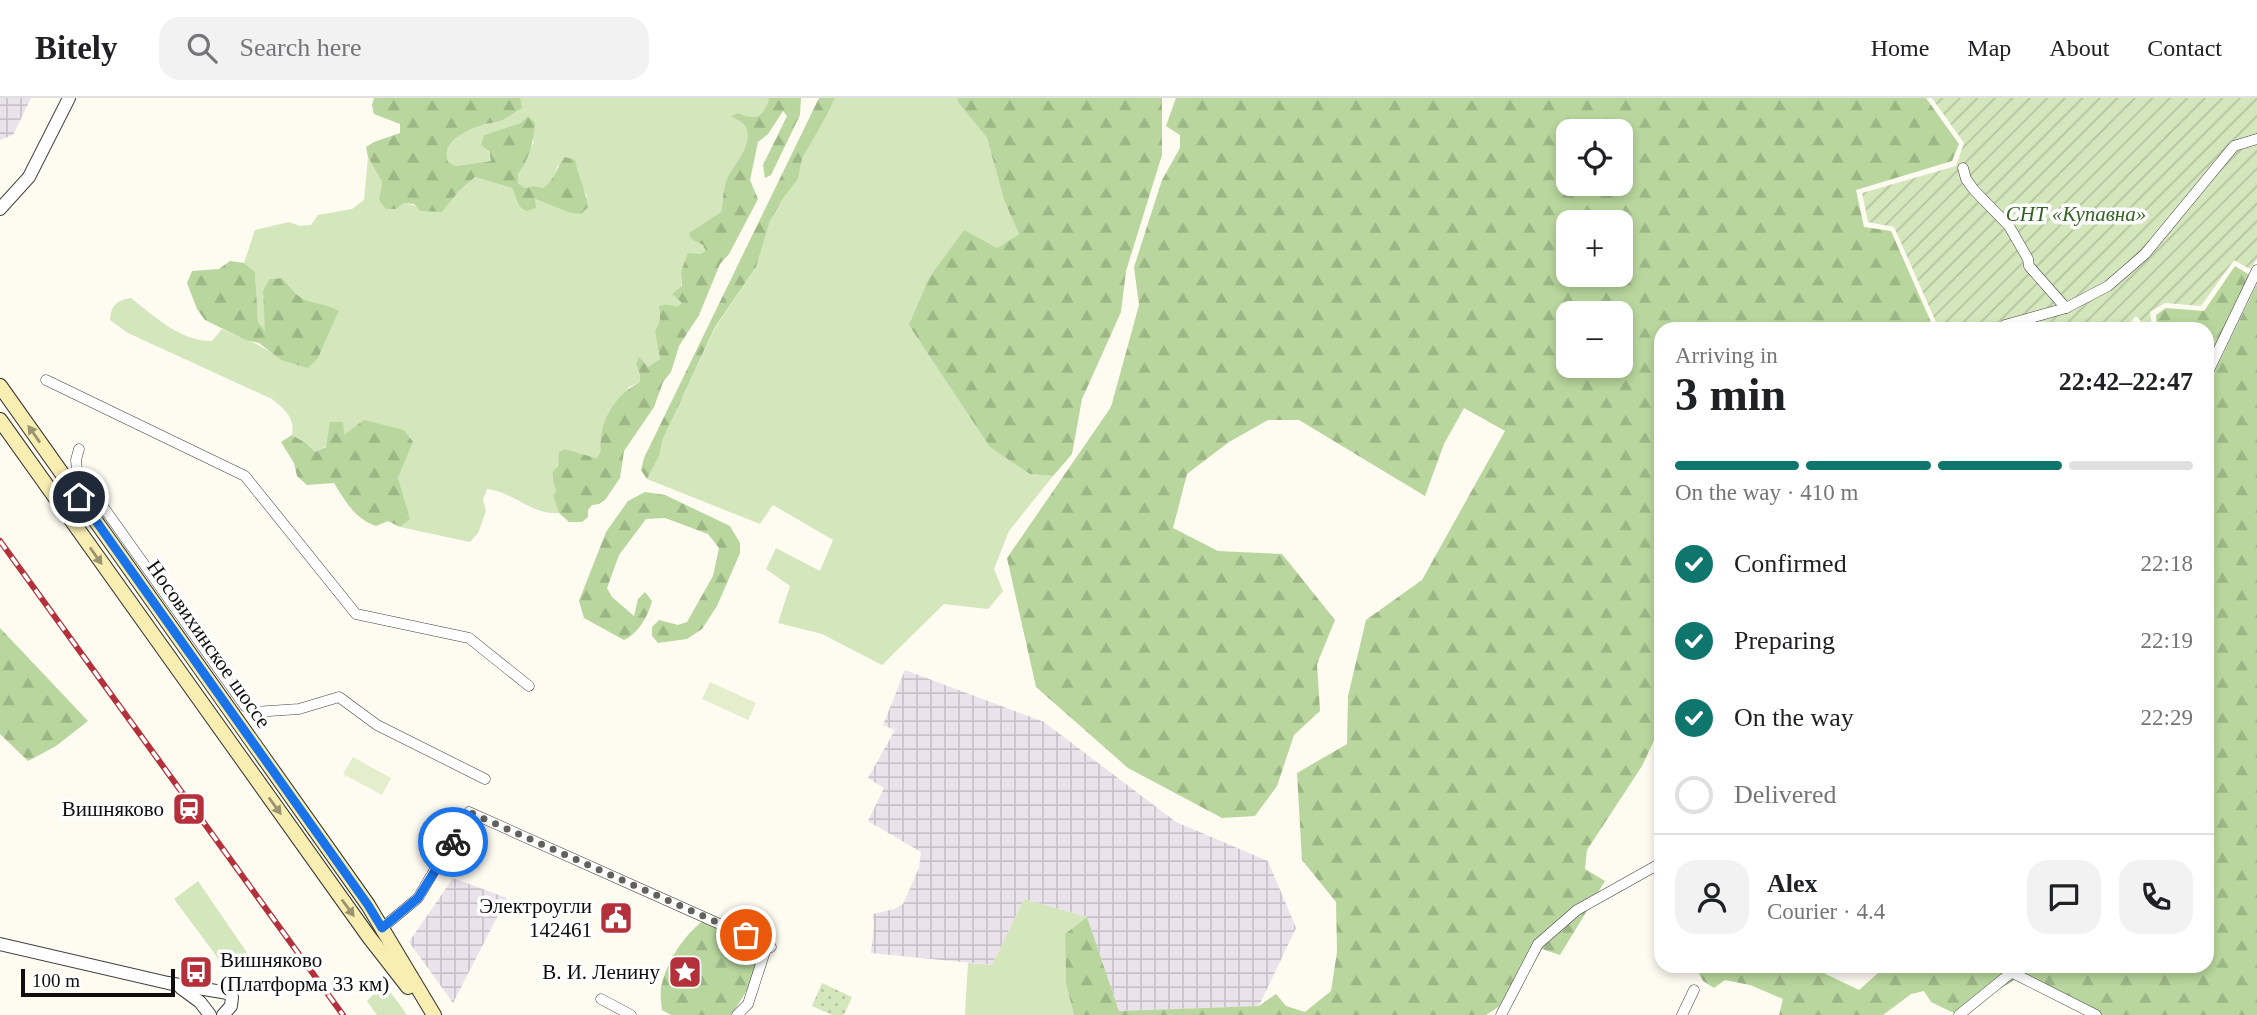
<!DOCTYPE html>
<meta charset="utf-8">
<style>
:root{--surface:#fff;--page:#f2f2f2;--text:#202124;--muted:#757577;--line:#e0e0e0;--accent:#0f766e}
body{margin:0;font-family:Georgia,serif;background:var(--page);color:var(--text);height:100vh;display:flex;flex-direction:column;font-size:26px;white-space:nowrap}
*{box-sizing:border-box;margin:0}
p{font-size:23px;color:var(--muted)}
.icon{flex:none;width:38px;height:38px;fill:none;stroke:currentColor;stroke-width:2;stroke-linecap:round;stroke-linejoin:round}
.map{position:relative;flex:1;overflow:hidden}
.side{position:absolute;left:1654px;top:224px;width:560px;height:651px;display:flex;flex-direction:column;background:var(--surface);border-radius:21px;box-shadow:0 4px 10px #0003}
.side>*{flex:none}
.controls{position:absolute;left:1556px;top:21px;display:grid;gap:14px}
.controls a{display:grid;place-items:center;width:77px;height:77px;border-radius:14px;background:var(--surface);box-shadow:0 4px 10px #0003;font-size:35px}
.scale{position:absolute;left:21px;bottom:18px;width:154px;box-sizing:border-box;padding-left:7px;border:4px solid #0e0e0e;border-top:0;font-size:19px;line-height:24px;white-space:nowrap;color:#0e0e0e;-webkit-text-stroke:5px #fff;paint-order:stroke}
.pin{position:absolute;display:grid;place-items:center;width:60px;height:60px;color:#fff;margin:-30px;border:4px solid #fff;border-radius:50%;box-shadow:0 2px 7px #0007}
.courier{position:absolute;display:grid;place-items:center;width:70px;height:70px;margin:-35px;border:5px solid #1a73e8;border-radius:50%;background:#fff;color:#222;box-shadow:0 2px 9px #0007}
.head em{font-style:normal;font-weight:800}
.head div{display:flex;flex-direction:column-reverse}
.head{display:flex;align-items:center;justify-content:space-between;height:119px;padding:0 21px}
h1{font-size:46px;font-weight:800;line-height:52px}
.bar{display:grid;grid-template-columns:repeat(4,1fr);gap:10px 7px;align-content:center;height:84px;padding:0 21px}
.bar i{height:9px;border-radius:5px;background:var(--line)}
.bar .current{background:var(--accent)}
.bar p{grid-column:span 4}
.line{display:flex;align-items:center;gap:18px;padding:0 21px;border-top:2px solid var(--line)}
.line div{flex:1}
.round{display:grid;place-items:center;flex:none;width:74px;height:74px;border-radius:21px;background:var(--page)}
ol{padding:0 21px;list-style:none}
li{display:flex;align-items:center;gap:21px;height:77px}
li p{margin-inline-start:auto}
li .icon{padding:7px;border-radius:50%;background:var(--accent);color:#fff;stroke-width:4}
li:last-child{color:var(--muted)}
li i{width:38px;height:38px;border:4px solid var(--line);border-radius:50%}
header{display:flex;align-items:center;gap:42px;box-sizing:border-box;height:98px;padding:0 35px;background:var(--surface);border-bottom:2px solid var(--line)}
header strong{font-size:33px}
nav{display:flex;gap:38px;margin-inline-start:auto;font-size:24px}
.search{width:490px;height:63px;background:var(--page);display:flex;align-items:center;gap:18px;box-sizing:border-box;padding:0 24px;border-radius:21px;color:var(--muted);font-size:26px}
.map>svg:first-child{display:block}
</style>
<header>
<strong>Bitely</strong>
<div class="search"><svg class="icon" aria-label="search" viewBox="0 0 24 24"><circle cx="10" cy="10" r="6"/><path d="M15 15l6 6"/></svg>Search here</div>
<nav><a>Home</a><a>Map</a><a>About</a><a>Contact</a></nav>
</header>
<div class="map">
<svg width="2257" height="917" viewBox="0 0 2257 917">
<defs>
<pattern id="industrial-grid" width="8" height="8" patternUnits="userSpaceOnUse" patternTransform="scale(1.75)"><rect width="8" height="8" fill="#ebe3ec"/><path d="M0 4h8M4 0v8" fill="none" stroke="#c8c2c9"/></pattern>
<pattern id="forest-firs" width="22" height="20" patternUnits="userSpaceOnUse" patternTransform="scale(1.75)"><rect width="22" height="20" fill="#b8d69d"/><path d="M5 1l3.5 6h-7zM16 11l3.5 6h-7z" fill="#9db686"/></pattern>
<pattern id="park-dots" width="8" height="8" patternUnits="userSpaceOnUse" patternTransform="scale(1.75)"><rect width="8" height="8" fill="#d4e6bc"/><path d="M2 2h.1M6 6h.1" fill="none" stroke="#b5c4a0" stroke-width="1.8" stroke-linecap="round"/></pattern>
<pattern id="garden-furrows" width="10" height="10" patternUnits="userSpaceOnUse" patternTransform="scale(1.75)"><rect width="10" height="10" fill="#d4e6bc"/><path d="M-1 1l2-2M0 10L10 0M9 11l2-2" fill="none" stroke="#b5c4a0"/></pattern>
</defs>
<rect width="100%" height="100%" fill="#fefbf1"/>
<g fill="url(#industrial-grid)">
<polygon points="0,0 31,0 13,37 0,42"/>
<polygon points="905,572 1044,624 1176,724 1268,763 1296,830 1259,908 1119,913 1087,819 1024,801 992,867 871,855 874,827 873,816 894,811 903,806 919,770 921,754 868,723 884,690 868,680 895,632 883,627"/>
<polygon points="453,780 507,800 453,905 409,844"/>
</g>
<g fill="#d4e6bc">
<path d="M520 0H769C765 20 755 22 738 15L732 18C736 21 742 24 745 28 755 44 734 67 727 80 723 90 723 104 721 114L690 135 691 141 703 147 707 153 700 156 681 174 682 205 677 210 665 206 659 208 660 221 655 234 660 261 648 269 639 260 636 265 640 277V284L629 289 600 342C603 350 602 354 596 360L565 351 552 379 556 392 553 398 559 415C533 418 512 393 487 391L483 402 486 413 478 435 470 444 400 429 409 421 398 380 413 344 343 337 315 355 306 345 292 337C295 319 285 312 272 301L128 235 110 222C111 207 117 202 131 200 154 218 181 244 212 243L222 231C243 241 263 246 281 262L318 260 339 213C325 204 314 207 302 200 294 196 288 186 282 180L269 181 263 193 266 234 258 225 255 174 244 165 255 132 289 124 300 128 311 127 318 117 352 111 364 102 368 59 382 84 379 102 396 111 404 105 442 114 460 92 475 79 512 90 519 108 534 101 571 114 580 116 587 98 578 81 558 67 552 84 543 90 534 88 525 90 518 85V76C526 66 527 54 534 44L522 25 484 37 491 63 456 68 448 64C446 59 444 54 447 48 453 37 485 25 497 24Z"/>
<polygon points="835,0 957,0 958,4 987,40 1004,102 1019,136 997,150 1030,376 1053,378 1009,433 994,471 1003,493 988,511 944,506 882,567 822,536 778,525 790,488 766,471 776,450 820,473 833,442 773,407 760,426 647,381 659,358 663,341 715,230 756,169 770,123 782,102 798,81 802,61 827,17"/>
<polygon points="198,783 252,862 245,871 226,871 174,801"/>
<polygon points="1024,801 1087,819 1065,836 1066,886 1074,917 965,917 968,865 992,867"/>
<polygon points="384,885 407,917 377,917 367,903"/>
</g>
<g fill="url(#forest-firs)" fill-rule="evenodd">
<path d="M374 0H520L522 10C514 14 506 22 497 24 494 25 490 25 486 26 468 32 440 42 448 64L456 68 491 63 489 53 481 47 484 37 521 25 528 18 535 25C534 42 529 62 518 76V85L525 90 534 88 543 90C555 82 556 70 565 59L575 62C578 78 586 93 588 109L581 116 571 115 535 101 536 110 526 113 519 108 512 90 475 79 460 92 442 114 421 113 414 106 404 105 396 111H386L379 102 382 84 368 59 366 49 374 44 400 35V26L374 16 372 7Z"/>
<path d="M769 0H801L800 17 771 77 765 80 763 67 787 18 783 13 768 36 758 44 750 82 758 101 729 156 720 166 699 217 679 248 671 274 663 284 654 309 624 353 620 380 605 402 599 406 592 407 588 412V419L582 424H569L559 415 553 398 556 392C553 382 549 375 558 368L559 354 565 351 596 360C604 352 599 348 601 339 604 315 619 295 640 284V277L636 265 639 259 648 269 660 261 655 234 660 221 659 208 665 206 677 209 682 205 672 196 682 188 681 174 688 155 700 156 706 153 703 147 691 141 689 135 721 114C723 104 723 90 727 80 734 67 755 44 745 28 742 24 736 21 731 18L738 15C755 22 764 20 769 0Z"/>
<polygon points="819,0 835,0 827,17 802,61 798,81 782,102 770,123 756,169 715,229 663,341 659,358 647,381 641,372 644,360"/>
<polygon points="957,0 1162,0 1162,57 1126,173 1121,214 1082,301 1072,356 1053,378 1030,376 990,349 909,227 929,180 964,132 997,150 1019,136 1004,102 987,40 958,4"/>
<path d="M1176 0H1926L1959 46 1952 63 1856 92 1864 129 1891 133 1934 231H1661V628L1642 668 1587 752 1585 771 1605 783 1560 857 1542 851 1517 897 1486 917H1074L1066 886 1065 836 1087 819 1119 913 1259 908 1276 896 1286 908 1305 914 1331 893 1337 854 1336 804 1302 762 1297 675 1347 646 1348 598 1366 522 1422 482 1505 333 1464 310 1444 346 1425 398 1299 322H1268L1229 344 1187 376 1173 430 1218 453 1282 456 1335 522 1317 566 1320 613 1294 637 1277 688 1255 718 1222 720 1128 670 1036 589 1007 460 1111 309 1139 207 1134 169 1162 82 1180 50V37L1166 28ZM1568 33H1620V86H1568ZM1568 124H1620V177H1568ZM1568 215H1620V268H1568Z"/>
<path d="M230 163 244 165 255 174 258 224 265 233 263 193 269 181 282 180C288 186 294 196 302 200 314 207 325 204 339 213L318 260 308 270 281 262 259 245 246 242 205 222 197 211 187 185 192 173 219 171Z"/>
<polygon points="2235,168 2251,178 2207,272 2207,231 2155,231 2157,229 2156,217 2166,210 2204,213"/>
<polygon points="2257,186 2257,917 2087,917 2016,881 1958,917 1931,904 1924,893 1911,896 1883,917 1779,917 1783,901 1750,887 1725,882 1714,890 1703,883 1695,868 1809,868 1859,892 1886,868 2207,868 2207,289"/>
<path d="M364 322 404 332 413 344 398 380 410 421 400 429 388 423 376 428C355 421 345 403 334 385L307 387 297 378 294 365 281 344 292 337 306 345 315 354 326 349 330 324H343L344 337Z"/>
<path d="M645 394 665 397 730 428 740 445V455L717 508 702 531 687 541 658 545 652 538V529L659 522 678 527 687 524 713 478 719 450 708 436 665 420 646 421 619 457 607 490 612 499 634 518 638 501 645 494 652 503C648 518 639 535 624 542L584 520 579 503 606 434 628 403Z"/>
<polygon points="0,530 88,623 56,648 28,663 0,636"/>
<path d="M704 822 761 848C758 875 747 894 731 917H671L662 912C661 905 660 896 661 889 667 863 683 838 704 822Z"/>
</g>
<polygon fill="url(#park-dots)" points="822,885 852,899 844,917 832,917 812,908"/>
<polygon fill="url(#garden-furrows)" points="1932,0 2257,0 2257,161 2250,171 2234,162 2201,208 2165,205 2150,214 2152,227 2146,229 2136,218 2124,231 1939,231 1894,129 1868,124 1862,95 1956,68 1964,45"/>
<g fill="#e4eecd">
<polygon points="710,584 756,605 748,622 702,601"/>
<polygon points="353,659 391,680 382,697 343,676"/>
</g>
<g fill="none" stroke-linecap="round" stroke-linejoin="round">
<defs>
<g id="minor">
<polyline points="1963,70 1966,81 1974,92 2009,128 2028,161 2029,168 2066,210"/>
<polyline points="2005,227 2066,210 2108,188 2145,156 2234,48 2257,41"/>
<polyline points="2207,276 2257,172"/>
<polyline points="46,282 245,378 356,516 469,540 529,588"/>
<polyline points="79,351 76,362 77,372 245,608 253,614 299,611 339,599 377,627 485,681"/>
<polyline points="382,830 418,800 469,714 771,849"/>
<polyline points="1999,868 2096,917"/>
<polyline points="601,901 631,917"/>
<polyline points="737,917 748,906 767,847"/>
<polyline points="1501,917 1538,846 1577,812 1661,765"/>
<polyline points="1682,917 1694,892"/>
<polyline points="1959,917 2012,874"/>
</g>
<g id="tertiary">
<polyline points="0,111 29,79 69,0"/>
<polyline points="0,846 168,885 228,895 232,899 231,908 223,917"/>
<polyline points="181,890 200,904 210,917"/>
</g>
<g id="secondary">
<polyline points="0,288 368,807 434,917"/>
<polyline points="0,322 369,839 408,889"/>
</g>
</defs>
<use href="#minor" stroke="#414141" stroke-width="11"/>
<use href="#tertiary" stroke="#414141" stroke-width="14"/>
<use href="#secondary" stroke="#303030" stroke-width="16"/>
<use href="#minor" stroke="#fff" stroke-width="10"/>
<use href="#tertiary" stroke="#fff" stroke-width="12"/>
<use href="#secondary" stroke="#f9eeb1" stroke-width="14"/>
<defs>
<polyline id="rail" points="0,443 343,917"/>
</defs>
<use href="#rail" stroke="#b4303b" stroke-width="6"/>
<use href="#rail" stroke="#fff" stroke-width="3.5" stroke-dasharray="10" stroke-linecap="butt"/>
</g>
<defs><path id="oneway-solid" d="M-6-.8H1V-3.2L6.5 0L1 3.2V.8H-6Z" transform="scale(1.75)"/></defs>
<g fill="#9b9470">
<use href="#oneway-solid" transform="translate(34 336) rotate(-125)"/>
<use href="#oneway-solid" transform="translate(96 458) rotate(55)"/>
<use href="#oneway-solid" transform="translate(275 708) rotate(54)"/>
<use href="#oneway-solid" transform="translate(348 810) rotate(54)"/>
</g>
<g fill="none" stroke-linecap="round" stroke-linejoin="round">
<polyline stroke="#62615d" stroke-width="7" stroke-dasharray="0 12.6" points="453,744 469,714 746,837"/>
<polyline stroke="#1a73e8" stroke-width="9" points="79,399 368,807 382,830 418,800 453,744"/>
</g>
<defs>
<symbol id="station-square" viewBox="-11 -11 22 22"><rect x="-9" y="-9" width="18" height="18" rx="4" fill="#b4303b" stroke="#fff"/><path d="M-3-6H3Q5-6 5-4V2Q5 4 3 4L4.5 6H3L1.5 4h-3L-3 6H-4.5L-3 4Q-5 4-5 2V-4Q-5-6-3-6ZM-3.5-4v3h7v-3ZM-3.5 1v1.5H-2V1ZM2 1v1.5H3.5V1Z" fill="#fff"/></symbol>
<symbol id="civic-square" viewBox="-11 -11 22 22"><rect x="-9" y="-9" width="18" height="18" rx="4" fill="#b4303b" stroke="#fff"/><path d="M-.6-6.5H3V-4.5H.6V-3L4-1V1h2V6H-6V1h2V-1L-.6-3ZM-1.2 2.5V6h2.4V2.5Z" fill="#fff"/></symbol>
<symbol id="bus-square" viewBox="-11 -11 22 22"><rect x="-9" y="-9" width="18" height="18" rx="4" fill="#b4303b" stroke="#fff"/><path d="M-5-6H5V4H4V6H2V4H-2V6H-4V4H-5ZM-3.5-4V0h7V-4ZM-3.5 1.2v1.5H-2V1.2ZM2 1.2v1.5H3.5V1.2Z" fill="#fff"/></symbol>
<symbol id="sight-square" viewBox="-11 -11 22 22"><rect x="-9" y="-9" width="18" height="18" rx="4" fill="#b4303b" stroke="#fff"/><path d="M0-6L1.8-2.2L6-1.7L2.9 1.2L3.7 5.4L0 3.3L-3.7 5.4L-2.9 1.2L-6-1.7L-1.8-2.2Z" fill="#fff"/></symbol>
</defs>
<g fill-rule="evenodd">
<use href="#station-square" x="170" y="692" width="38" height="38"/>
<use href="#civic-square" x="597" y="801" width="38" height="38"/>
<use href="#bus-square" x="177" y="855" width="38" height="38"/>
<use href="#sight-square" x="666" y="855" width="38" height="38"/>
</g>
<g text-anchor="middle" stroke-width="7" stroke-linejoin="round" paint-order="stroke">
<g font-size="21" font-style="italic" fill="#326223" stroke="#fff">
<text x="2076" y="123">СНТ «Купавна»</text>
</g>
<g font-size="21" fill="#0e0e0e" stroke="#fff">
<text transform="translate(209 546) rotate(55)" y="7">Носовихинское шоссе</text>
</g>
<g font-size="21" fill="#0e0e0e" stroke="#fff" text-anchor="end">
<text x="164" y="718">Вишняково</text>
<text x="592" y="815">Электроугли<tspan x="592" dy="24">142461</tspan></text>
<text x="220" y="869" text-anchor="start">Вишняково<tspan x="220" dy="24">(Платформа 33 км)</tspan></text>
<text x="660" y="881">В. И. Ленину</text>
</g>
</g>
</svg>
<div class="controls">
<a><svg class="icon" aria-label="locate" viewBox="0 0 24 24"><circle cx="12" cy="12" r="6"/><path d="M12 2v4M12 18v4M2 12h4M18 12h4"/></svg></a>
<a>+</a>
<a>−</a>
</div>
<div class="scale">100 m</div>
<div class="pin" style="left:746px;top:837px;background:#ea580c"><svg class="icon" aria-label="bag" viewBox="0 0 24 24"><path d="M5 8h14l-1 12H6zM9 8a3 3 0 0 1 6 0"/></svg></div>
<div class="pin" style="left:79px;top:399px;background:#1f2937"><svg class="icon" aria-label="home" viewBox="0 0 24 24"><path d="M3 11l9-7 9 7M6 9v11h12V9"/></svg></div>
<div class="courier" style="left:453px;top:744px"><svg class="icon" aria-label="bike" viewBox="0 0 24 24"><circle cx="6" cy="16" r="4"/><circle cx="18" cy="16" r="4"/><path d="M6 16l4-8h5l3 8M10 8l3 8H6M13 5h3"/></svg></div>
<section class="side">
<div class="head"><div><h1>3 min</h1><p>Arriving in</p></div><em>22:42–22:47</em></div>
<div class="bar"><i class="current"></i><i class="current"></i><i class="current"></i><i></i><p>On the way · 410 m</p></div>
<ol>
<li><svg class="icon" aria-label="check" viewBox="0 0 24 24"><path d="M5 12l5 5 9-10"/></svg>Confirmed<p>22:18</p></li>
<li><svg class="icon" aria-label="check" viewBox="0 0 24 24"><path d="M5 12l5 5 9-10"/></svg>Preparing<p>22:19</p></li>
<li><svg class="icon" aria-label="check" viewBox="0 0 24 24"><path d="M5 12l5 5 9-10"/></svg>On the way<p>22:29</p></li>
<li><i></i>Delivered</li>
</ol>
<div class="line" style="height:126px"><a class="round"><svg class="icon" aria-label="person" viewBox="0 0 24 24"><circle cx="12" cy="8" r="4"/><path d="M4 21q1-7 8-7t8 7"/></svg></a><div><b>Alex</b><p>Courier · 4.4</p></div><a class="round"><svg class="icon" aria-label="chat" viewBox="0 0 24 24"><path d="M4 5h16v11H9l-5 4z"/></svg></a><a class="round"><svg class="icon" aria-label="phone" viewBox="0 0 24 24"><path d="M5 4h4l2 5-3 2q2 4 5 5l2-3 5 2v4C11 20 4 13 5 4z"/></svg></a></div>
</section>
</div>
